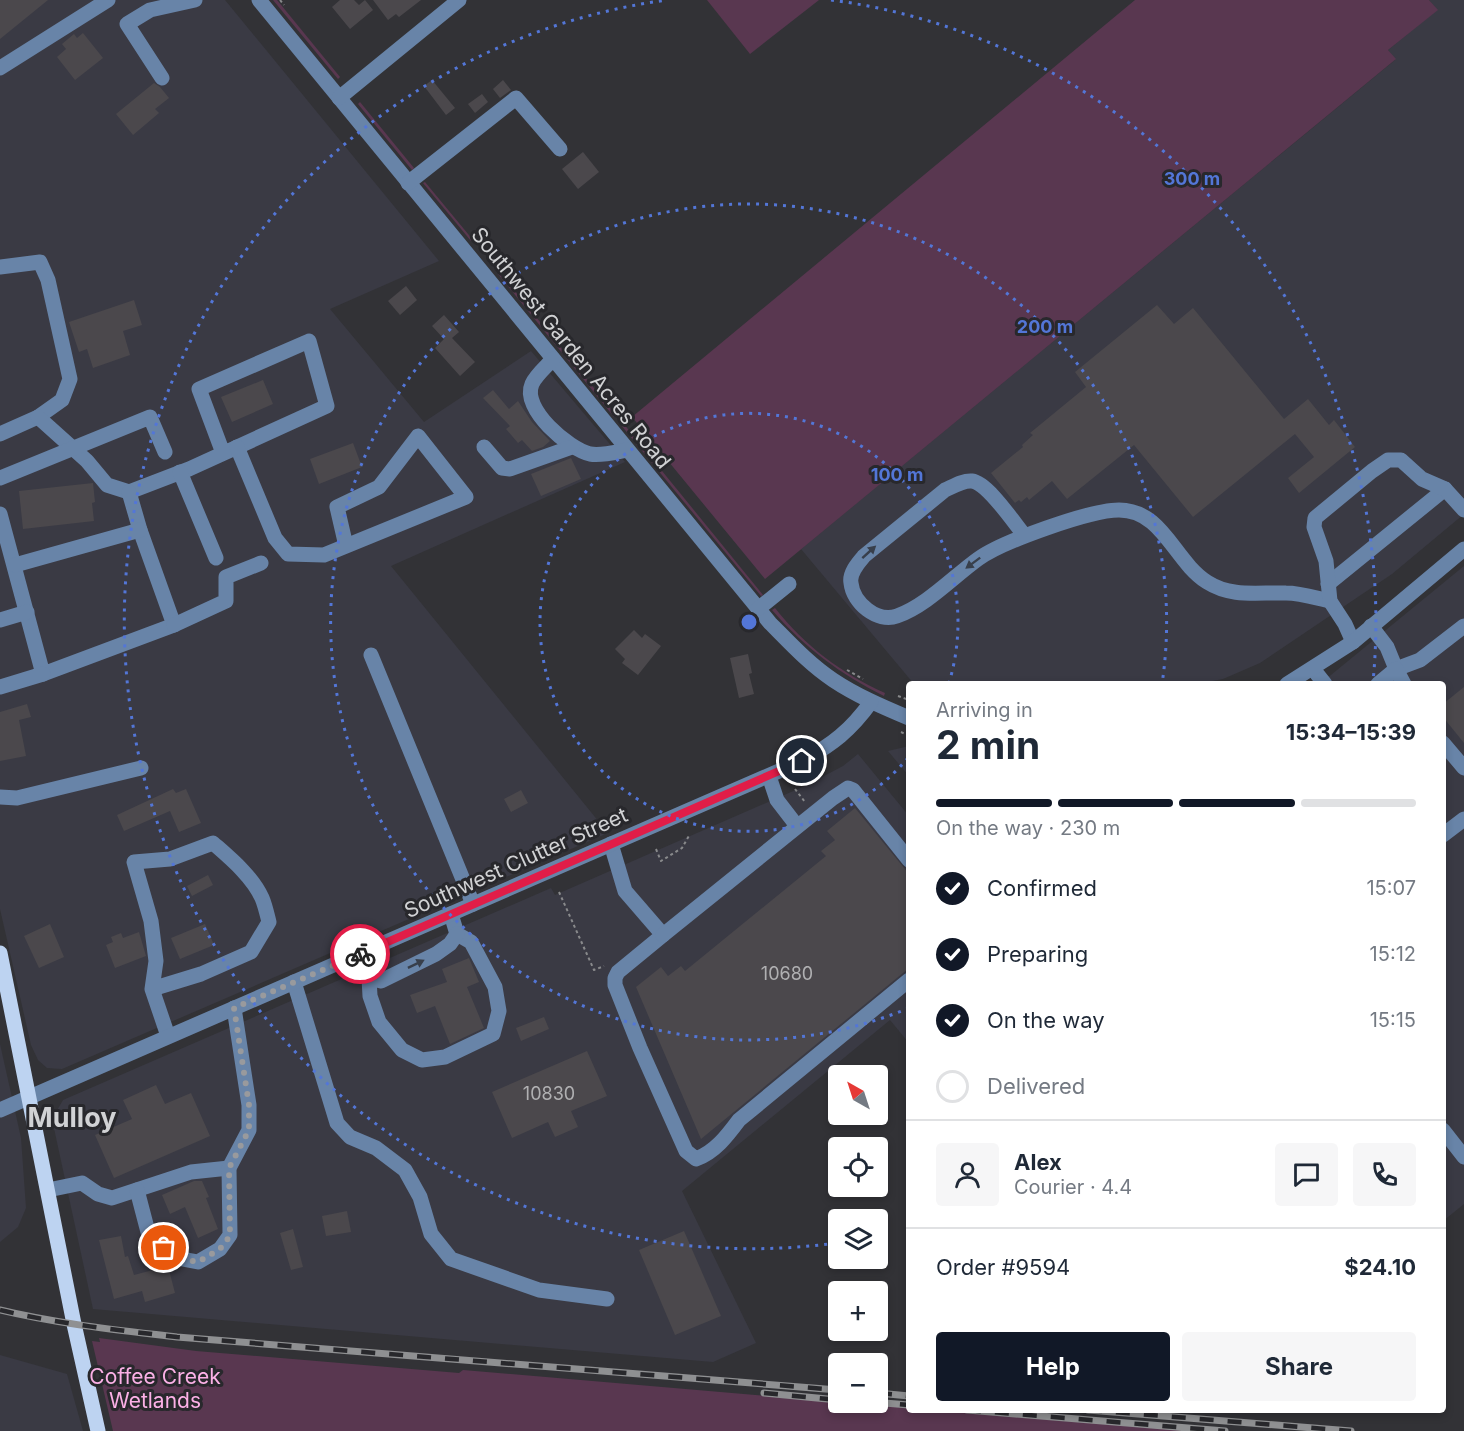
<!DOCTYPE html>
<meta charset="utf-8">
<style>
:root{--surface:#fff;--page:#f6f6f7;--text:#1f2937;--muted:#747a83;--line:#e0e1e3;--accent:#111827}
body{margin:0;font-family:Inter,sans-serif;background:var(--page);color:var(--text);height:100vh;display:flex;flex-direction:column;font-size:22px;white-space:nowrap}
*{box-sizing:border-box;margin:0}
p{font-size:20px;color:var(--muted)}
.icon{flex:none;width:33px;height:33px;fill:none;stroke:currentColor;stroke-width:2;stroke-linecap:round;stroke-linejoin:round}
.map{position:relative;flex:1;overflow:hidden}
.details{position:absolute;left:906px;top:681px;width:540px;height:732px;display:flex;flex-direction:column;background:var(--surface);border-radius:6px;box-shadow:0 3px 9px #0003}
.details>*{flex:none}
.needle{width:39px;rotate:321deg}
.controls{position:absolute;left:828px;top:1065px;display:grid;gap:12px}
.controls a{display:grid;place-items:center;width:60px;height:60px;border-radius:6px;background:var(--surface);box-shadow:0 3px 9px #0003;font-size:30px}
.pin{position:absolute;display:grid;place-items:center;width:51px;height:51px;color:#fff;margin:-26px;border:3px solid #fff;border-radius:50%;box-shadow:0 2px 6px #0007}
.courier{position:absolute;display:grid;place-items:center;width:60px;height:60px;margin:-30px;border:4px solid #e11d48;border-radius:50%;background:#fff;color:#222;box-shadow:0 2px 8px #0007}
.headline em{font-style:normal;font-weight:700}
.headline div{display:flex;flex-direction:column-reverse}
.headline{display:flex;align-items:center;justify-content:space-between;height:102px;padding:0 30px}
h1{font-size:39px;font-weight:700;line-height:45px}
.bar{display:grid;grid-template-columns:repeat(4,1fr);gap:9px 6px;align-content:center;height:72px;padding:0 30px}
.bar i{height:8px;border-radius:4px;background:var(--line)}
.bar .active{background:var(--accent)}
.bar p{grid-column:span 4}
.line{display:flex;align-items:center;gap:15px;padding:0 30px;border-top:2px solid var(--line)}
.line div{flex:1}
.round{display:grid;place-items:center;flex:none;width:63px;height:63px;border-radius:6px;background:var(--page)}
ol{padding:0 30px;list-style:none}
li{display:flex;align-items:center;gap:18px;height:66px}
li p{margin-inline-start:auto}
li .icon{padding:6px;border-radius:50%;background:var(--accent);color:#fff;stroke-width:4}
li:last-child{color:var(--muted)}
li i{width:33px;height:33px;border:3px solid var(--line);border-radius:50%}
.button{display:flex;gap:12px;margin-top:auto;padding:12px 30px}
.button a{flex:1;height:69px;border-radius:6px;background:var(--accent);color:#fff;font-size:24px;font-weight:700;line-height:69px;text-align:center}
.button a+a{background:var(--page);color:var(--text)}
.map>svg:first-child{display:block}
</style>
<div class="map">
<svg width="1464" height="1431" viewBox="0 0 1464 1431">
<rect width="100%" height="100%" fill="#323236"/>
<g fill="#3a3a44">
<polygon points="0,0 225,0 439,261 330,309 424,422 531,351 625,462 391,566 608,833 62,1069 47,1068 38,1060 31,1045 0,909"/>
<polygon points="1429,0 1464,0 1464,514 1392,574 1260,663 1223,679 1197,684 914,684 801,549 1395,60 1388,50 1437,10"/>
<polygon points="1464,566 1464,1204 1443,1221 1443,684 1320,684"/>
<polygon points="909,746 909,776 888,751"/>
<polygon points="858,754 909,816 909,1043 890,1020 682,1191 756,1343 713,1362 93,1309 52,1119 63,1100 551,888 555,895 807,785 843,766"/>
<polygon points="0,1044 21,1138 26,1208 18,1227 0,1242"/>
<polygon points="0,1355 67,1374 83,1431 0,1431"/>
</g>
<g fill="#593750">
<polygon points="273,0 277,0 340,77 338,79"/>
<polygon points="707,0 819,0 750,54"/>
<polygon points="1135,0 1429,0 1438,10 1388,50 1396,59 765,579 632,417"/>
<polygon points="360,102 414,168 412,170 358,104"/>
<polygon points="425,182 473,240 471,241 423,183"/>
<polygon points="500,273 616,415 614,417 498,274"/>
<polygon points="623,423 763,595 761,596 621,425"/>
<path d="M775 608C805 646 841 673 885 693L884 696C840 674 804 647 772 610Z"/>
<polygon points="99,1338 196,1351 459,1373 463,1370 909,1408 909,1410 930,1410 1195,1431 113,1431 92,1341 100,1342"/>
</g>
<g fill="#4b484c">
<polygon points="0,0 48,0 0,39"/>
<polygon points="340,0 354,0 359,5 365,0 373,10 350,29 332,7"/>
<polygon points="373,0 421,0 399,17 396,14 388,20"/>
<polygon points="83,33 103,58 75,80 57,57 66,49 62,44 74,34 77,38"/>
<polygon points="432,80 455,108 446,115 424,86"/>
<polygon points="503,80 511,90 500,98 493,89"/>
<polygon points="154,83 160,87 169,98 155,109 159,113 133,135 116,114"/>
<polygon points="482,94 488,102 475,113 468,104"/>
<polygon points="583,152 599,172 578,189 562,169"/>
<polygon points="406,286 417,300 400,315 388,301"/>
<polygon points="134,300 142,325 123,331 130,355 93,368 87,349 79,352 69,322"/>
<polygon points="1157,305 1174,324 1193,308 1284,419 1308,399 1329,425 1334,420 1355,447 1299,493 1288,478 1314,457 1295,434 1193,517 1134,445 1067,499 1052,481 1029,500 1027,497 1021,502 1019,500 1015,503 991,473 1023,447 1022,445 1033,435 1030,433 1086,387 1075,372"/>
<polygon points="444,315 459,332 452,338 475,362 460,376 435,348 444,339 432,326"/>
<polygon points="263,380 273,404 232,422 221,397"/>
<polygon points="493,390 509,409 518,401 532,422 550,441 543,447 532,451 522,440 518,443 506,429 510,426 483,398"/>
<polygon points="353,443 362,467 319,484 310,459"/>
<polygon points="571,458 581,479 541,496 531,474"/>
<polygon points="93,483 95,502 92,503 94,521 23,529 19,491"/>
<polygon points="634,630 642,638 645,634 661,646 638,675 622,663 625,659 615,649"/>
<polygon points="748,654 752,673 749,674 754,694 739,698 730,658"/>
<polygon points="1464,687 1464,743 1443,717 1443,704"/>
<polygon points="27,704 31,717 19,720 26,756 0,761 0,712"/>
<polygon points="173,789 176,793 186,789 201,823 179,832 170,811 124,831 117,815"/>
<polygon points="521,790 528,803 511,812 504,799"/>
<polygon points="855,808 909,874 909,968 701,1139 636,987 661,967 668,976 681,966 685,971 826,856 821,851 835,840 827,831"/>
<polygon points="208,875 213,885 192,896 187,886"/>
<polygon points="50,924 64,957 39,968 24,936"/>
<polygon points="205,924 214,945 180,959 171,938"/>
<polygon points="139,932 146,956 115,968 106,945 113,942 111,937 121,933 123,938"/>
<polygon points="469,958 479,982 467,987 484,1028 450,1044 435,1006 417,1013 410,995 447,982 442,969"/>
<polygon points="544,1017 549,1029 521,1041 516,1028"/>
<polygon points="587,1051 607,1096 571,1111 578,1127 555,1137 548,1122 512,1138 492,1092"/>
<polygon points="156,1085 165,1104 191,1093 210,1136 114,1178 95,1135 132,1119 123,1100"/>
<polygon points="194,1181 202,1181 209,1197 206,1198 218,1229 198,1238 185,1207 170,1214 162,1195"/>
<polygon points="347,1211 351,1232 326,1236 322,1216"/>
<polygon points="293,1229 303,1267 291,1270 280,1233"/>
<polygon points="684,1231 721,1316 675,1335 639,1250"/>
<polygon points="121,1236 125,1257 128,1256 134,1275 168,1266 175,1293 145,1302 142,1291 114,1299 99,1240"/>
</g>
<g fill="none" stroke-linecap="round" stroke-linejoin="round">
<g stroke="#898a8c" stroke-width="2" stroke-dasharray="3 3" stroke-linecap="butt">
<polyline points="280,0 284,5"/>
<polyline points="847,670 863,679"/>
<polyline points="898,696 909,700"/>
<polyline points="901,732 909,736"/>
<polyline points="795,789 805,802"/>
<polyline points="656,849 661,861 682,848 690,834"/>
<polyline points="559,892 594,970 604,966"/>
</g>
<g stroke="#6884a8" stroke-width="15">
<path d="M259 0 770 623C790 643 809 664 833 680 857 696 883 707 909 718"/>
<polyline points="0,68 108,0"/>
<polyline points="162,78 127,24 150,10 195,0"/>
<polyline points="339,98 459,0"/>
<polyline points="408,183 516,98 560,149"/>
<polyline points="0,267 40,262 48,280 70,379 62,400 38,417 0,434"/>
<path d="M553 359C547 366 536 375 532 384 521 409 569 449 590 454 602 456 616 452 627 450"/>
<polyline points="38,417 87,461 107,485 129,492 189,469 327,406 309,341 199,389 223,453"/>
<polyline points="237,447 275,538 288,554 324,555 466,497 418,436 379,487 337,507 346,546"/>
<polyline points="484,447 502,468 510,469 572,447"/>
<polyline points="180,472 216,558"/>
<polyline points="0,478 150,417 165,452"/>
<polyline points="0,514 43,674 174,625 140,530 129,492"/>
<path d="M1025 536C1014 523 988 483 972 481 963 480 952 487 945 490L864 556C858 563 849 573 851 583 853 603 877 623 897 616 926 606 953 577 978 559 1001 542 1090 510 1119 510 1163 510 1174 561 1207 582 1232 598 1258 592 1286 593 1300 593 1316 598 1330 601"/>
<polyline points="15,565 140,530"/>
<polyline points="1328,584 1445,489"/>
<polyline points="758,609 789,584"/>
<polyline points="0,620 27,612"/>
<polyline points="174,625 226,601 226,577 261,563"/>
<polyline points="1371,626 1387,647 1396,669 1420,660 1464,626"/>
<polyline points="1353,642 1345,624 1330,601 1326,561 1314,527 1315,518 1372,471 1388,460 1401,460 1422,479 1445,489 1464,510"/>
<polyline points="371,655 473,904"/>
<polyline points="1313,669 1325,684"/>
<polyline points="1287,684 1353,642 1464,549"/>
<polyline points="1378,684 1396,669 1404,684"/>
<polyline points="0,687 43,674"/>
<polyline points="1443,743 1464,768"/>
<polyline points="769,776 777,800 797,826"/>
<polyline points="0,797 17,798 141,768"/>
<polyline points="1443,835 1464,819"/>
<path d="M611 844 625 891 663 935 618 972 615 978V985L640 1048 686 1151 696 1159C715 1152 727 1136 739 1120L909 980"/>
<polyline points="663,935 833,798 848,788 853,790 909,860"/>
<polyline points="356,955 369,978 370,996 379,1022 402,1050 422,1060 445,1057 493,1034 499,1011 495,987 471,942 457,934 451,914"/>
<polyline points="369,978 381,981 436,954 450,944 457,934"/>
<polyline points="294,982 337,1123 350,1137 376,1148 405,1170 420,1197 431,1234 451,1259 539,1290 607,1299"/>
<path d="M152 989 201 974 251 952 269 922C267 914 265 905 262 898 252 876 230 858 213 843L170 859 134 862 151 921 156 961 152 989 168 1036"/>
<path d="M0 1110 802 761C832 745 851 730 871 702"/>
<polyline points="1443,1130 1464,1157"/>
<polyline points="48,1190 82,1183 98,1194 112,1198 191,1172 229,1168"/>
<polyline points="137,1190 148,1232 155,1241 177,1258 198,1262 220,1249 230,1235 229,1168 249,1130 249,1105 234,1008"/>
</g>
<polyline stroke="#bdd3f1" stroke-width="15" points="0,953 74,1324 98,1431"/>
<defs>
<g id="rail">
<path d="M0 1310C58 1324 118 1330 177 1337L838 1390"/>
<polyline points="764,1393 838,1400"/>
<polyline points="878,1393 909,1396"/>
<polyline points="872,1402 909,1405"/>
<polyline points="967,1410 1225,1431"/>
<polyline points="1088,1410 1351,1431"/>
</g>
</defs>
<use href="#rail" stroke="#8f9092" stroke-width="7"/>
<use href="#rail" stroke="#28282c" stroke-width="4.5" stroke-dasharray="14" stroke-linecap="butt"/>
</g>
<defs><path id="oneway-solid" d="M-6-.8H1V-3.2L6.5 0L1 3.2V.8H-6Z" transform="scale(1.5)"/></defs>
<g fill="#383f4b">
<use href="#oneway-solid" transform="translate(869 552) rotate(-42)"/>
<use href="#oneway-solid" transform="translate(973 563) rotate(143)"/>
<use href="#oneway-solid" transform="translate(416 964) rotate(-26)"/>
</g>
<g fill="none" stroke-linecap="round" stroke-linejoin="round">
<polyline stroke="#999a9d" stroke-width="6" stroke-dasharray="0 10.8" points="164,1248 177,1258 198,1262 220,1249 230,1236 229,1168 249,1130 249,1105 234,1008 360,954"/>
<polyline stroke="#e11d48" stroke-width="8" points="360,954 802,761"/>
</g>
<g fill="none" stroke="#5376d7" stroke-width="3" stroke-dasharray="3 6">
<path d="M908 758A209 209 0 1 1 949 683"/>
<path d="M909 1008A418 418 0 1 1 1162 684"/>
<path d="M836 1243A627 627 0 1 1 667 0M831 0A627 627 0 0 1 1373 682"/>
</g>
<g text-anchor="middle" stroke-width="6" stroke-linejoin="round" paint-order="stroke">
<g font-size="18" fill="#b0b0b2">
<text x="787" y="980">10680</text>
<text x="549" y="1100">10830</text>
</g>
<g font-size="21" fill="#d1d2d4" stroke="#28282c">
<text transform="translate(571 348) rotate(51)" y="7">Southwest Garden Acres Road</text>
<text transform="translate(516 863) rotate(-24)" y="7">Southwest Clutter Street</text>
</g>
<g font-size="21" fill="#fbb0e6" stroke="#28282c">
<text x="155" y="1384">Coffee Creek<tspan x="155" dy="24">Wetlands</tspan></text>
</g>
<g font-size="27" font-weight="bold" fill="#d1d2d4" stroke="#28282c">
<text x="72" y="1127">Mulloy</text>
</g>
</g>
<circle cx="749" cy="622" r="9" fill="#5376d7" stroke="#28282c" stroke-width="3"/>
<g font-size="18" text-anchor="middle" font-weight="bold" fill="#5376d7" stroke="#28282c" stroke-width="6" stroke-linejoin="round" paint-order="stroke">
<text x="1192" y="185">300 m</text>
<text x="1045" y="333">200 m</text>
<text x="897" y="481">100 m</text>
</g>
</svg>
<div class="controls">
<a><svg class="needle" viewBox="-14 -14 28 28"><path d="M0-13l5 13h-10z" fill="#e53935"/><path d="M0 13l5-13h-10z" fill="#747a83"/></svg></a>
<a><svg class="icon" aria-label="locate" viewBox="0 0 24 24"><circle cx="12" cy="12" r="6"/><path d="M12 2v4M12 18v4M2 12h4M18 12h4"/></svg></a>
<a><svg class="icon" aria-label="layers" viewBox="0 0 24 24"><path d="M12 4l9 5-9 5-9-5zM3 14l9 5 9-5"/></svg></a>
<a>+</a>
<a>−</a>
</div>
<div class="pin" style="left:164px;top:1248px;background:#ea580c"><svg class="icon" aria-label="bag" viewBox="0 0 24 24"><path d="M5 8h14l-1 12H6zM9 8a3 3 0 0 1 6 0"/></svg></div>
<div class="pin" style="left:802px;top:761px;background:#1f2937"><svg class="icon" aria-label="home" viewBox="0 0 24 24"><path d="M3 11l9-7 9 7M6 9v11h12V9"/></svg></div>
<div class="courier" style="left:360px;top:954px"><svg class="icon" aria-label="bike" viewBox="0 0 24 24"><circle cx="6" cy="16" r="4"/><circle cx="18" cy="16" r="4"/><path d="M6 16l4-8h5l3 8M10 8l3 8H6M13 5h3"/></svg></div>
<section class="details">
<div class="headline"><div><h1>2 min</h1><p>Arriving in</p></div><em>15:34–15:39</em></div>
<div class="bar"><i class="active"></i><i class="active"></i><i class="active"></i><i></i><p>On the way · 230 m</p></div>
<ol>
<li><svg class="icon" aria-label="check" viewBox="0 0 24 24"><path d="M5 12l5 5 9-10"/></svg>Confirmed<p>15:07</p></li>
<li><svg class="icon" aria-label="check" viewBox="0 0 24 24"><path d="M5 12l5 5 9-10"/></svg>Preparing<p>15:12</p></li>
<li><svg class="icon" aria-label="check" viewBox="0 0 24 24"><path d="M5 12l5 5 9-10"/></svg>On the way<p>15:15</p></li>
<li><i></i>Delivered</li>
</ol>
<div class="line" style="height:108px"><a class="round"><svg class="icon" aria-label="person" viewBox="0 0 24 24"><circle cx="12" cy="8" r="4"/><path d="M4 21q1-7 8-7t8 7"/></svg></a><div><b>Alex</b><p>Courier · 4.4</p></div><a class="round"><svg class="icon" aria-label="chat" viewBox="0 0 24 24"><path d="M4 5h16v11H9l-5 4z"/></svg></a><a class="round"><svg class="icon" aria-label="phone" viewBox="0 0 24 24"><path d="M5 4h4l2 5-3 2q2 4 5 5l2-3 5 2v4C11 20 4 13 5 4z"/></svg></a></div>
<div class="line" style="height:78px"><div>Order #9594</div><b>$24.10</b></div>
<div class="button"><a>Help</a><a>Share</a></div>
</section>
</div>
